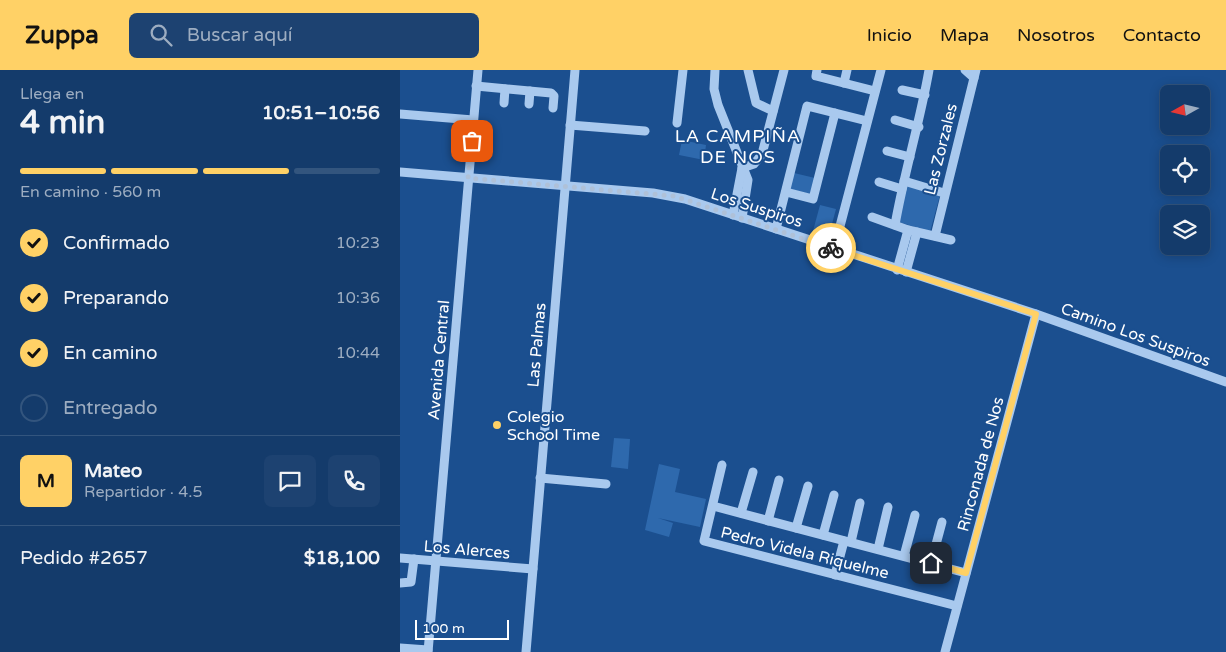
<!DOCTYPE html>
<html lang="es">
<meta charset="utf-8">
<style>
:root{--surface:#143b6b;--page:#1d4271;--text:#f1f3f6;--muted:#9dadc1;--line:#33557e;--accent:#ffd166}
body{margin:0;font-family:"Varela Round",sans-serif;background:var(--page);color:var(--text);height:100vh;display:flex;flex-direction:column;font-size:19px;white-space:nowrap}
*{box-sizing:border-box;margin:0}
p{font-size:16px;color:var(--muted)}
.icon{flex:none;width:28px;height:28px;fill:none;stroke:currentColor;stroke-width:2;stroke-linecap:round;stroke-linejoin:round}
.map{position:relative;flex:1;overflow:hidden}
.side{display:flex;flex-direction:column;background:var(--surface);width:400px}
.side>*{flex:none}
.needle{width:32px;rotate:262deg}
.controls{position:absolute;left:760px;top:15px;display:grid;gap:10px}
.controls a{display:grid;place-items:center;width:50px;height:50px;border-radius:8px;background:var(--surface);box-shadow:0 2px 12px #0003,0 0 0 1px var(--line);font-size:25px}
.scale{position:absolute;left:15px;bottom:12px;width:94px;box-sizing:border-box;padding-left:5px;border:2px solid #fff;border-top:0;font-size:14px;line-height:18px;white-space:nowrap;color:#fff;-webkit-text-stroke:4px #1b4f8f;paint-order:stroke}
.pin{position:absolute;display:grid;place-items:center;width:42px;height:42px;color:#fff;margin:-21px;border-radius:10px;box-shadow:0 2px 8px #0006}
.courier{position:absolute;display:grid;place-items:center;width:50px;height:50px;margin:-25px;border:4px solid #ffd166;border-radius:50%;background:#fff;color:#222;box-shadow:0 1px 6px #0007}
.head em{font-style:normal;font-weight:800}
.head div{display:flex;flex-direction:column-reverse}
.head{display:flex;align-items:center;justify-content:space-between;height:85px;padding:0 20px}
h1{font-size:32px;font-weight:800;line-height:38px}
.bar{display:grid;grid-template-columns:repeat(4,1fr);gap:8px 5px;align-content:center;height:60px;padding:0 20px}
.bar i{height:6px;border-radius:4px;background:var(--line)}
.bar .active{background:var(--accent)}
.bar p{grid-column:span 4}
.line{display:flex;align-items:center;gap:12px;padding:0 20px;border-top:1px solid var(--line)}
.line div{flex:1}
.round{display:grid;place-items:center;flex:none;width:52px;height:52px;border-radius:8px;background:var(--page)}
ol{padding:0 20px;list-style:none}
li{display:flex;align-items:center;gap:15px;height:55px}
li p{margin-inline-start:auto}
li .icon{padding:5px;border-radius:50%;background:var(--accent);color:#111;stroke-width:4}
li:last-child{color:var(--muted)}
li i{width:28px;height:28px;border:2px solid var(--line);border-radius:50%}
header{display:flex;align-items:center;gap:30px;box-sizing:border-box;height:70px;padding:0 25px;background:var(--accent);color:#111}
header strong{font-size:24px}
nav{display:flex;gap:28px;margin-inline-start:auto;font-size:18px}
.search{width:350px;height:45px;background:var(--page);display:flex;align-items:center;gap:12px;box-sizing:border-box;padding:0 18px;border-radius:8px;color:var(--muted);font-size:19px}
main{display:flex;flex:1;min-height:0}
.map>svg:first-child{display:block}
</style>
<header>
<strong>Zuppa</strong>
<div class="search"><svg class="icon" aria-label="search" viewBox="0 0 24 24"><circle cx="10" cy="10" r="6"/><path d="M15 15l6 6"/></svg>Buscar aquí</div>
<nav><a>Inicio</a><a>Mapa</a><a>Nosotros</a><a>Contacto</a></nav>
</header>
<main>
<section class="side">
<div class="head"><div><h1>4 min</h1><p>Llega en</p></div><em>10:51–10:56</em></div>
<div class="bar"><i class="active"></i><i class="active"></i><i class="active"></i><i></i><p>En camino · 560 m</p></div>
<ol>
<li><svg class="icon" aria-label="check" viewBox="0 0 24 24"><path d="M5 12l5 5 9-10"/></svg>Confirmado<p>10:23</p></li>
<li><svg class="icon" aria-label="check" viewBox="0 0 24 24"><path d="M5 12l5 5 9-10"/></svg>Preparando<p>10:36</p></li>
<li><svg class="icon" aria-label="check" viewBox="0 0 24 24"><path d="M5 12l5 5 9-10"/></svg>En camino<p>10:44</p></li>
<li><i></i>Entregado</li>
</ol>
<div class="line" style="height:90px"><b class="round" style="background:var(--accent);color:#111">M</b><div><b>Mateo</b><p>Repartidor · 4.5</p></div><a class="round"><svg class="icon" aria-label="chat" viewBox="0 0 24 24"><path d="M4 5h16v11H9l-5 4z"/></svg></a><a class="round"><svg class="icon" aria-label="phone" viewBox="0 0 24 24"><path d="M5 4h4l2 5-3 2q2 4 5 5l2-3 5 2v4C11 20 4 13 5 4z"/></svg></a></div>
<div class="line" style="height:65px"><div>Pedido #2657</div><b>$18,100</b></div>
</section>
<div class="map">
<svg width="826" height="582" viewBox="0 0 826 582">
<rect width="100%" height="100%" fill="#1b4f8f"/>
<g fill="#2e69ad">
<polygon points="282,70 306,75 304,90 279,85"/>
<polygon points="394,103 415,108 410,124 389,119"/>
<polygon points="506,115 540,125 530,162 499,152"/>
<polygon points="420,135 436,139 429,165 413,161"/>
<polygon points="214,368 230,369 228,399 211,397"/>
<polygon points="259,394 280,399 275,422 306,429 300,457 258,448 273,453 269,467 245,460"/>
</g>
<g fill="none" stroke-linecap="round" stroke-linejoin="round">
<g stroke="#a9c9ee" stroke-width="9">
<polyline points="315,0 314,19 318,35 348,110 342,148"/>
<polyline points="348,0 356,33 373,41"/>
<polyline points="417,0 416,6 475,21"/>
<polyline points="565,0 574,8"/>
<polyline points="444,13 447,0"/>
<polyline points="76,16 151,23 154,26 153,38"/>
<polyline points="502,20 525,25"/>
<polyline points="104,33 105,19"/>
<polyline points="129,34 130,21"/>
<polyline points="0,44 73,50"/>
<polyline points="495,50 519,57"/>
<polyline points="277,53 283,0"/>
<polyline points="170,55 245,61"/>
<polyline points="487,81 510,87"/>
<polyline points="342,98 354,94 362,84 384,0"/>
<polyline points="0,102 253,123 285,129 636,244 826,312"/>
<polyline points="504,111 544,123"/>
<polyline points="479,112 502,119"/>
<polyline points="386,122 413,129 435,43"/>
<polyline points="333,145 342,98"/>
<polyline points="472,147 508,160 551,170"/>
<path d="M495 155C504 103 520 52 529 0"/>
<polyline points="376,159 407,36 467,51"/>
<polyline points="535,166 576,0"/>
<polyline points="434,179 481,0"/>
<polyline points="497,200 508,160"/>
<polyline points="506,202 517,162"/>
<polyline points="322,395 304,471 557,536"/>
<polyline points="140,408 206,414"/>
<polyline points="313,436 566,503"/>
<polyline points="341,443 353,402"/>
<polyline points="368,451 379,410"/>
<polyline points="396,458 408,416"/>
<polyline points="423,465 434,425"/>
<polyline points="451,472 460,433"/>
<polyline points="478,479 488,437"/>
<polyline points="504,486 515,445"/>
<polyline points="0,488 133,499"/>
<polyline points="531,493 542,452"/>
<polyline points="435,505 444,471"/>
<polyline points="0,513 11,512 14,489"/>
<polyline points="0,578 28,580"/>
<polyline points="28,582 78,0"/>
<polyline points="126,582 175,0"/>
<polyline points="545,582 636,244"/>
</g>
</g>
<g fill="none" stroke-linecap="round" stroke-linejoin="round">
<polyline stroke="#afc1d8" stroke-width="5" stroke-dasharray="0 9" points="72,71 68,108 274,126 431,178"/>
<polyline stroke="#ffd166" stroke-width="6" points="431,178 636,244 566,503 531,493"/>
</g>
<circle fill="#ffd166" stroke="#1b4f8f" stroke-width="2" cx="97" cy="355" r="5"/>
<g text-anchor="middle" stroke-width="4" stroke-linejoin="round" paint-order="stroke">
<g font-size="16" fill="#fff" stroke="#1b4f8f">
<text transform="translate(540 79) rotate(-76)" y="6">Las Zorzales</text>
<text transform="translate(357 137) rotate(18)" y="6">Los Suspiros</text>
<text transform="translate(736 264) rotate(20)" y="6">Camino Los Suspiros</text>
<text transform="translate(136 275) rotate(-85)" y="6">Las Palmas</text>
<text transform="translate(38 290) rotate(-85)" y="6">Avenida Central</text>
<text transform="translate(580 394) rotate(-75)" y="6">Rinconada de Nos</text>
<text transform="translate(67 479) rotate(5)" y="6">Los Alerces</text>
<text transform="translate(405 482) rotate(14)" y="6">Pedro Videla Riquelme</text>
</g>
<g font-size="16" fill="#fff" stroke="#1b4f8f" text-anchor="start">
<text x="107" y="352">Colegio<tspan x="107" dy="18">School Time</tspan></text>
</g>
<g font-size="18" letter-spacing="1" fill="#fff" stroke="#1b4f8f">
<text x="338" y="72">LA CAMPIÑA<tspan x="338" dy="21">DE NOS</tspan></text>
</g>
</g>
</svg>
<div class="controls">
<a><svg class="needle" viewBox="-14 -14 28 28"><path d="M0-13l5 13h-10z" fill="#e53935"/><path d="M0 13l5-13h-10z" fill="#9dadc1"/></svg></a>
<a><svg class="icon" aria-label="locate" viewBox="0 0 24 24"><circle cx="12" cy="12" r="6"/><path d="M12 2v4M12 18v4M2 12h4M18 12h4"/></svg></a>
<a><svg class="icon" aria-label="layers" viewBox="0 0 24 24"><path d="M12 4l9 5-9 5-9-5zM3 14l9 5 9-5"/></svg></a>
</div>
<div class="scale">100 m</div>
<div class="pin" style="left:72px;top:71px;background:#ea580c"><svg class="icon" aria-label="bag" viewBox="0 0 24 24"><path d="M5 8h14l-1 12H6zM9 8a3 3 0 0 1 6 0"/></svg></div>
<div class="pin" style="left:531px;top:493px;background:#1f2937"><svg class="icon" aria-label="home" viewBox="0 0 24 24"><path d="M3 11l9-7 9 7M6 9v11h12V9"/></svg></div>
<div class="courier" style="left:431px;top:178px"><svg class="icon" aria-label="bike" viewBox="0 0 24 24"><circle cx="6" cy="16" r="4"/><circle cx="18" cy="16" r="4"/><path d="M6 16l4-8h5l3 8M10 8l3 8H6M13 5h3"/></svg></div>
</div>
</main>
